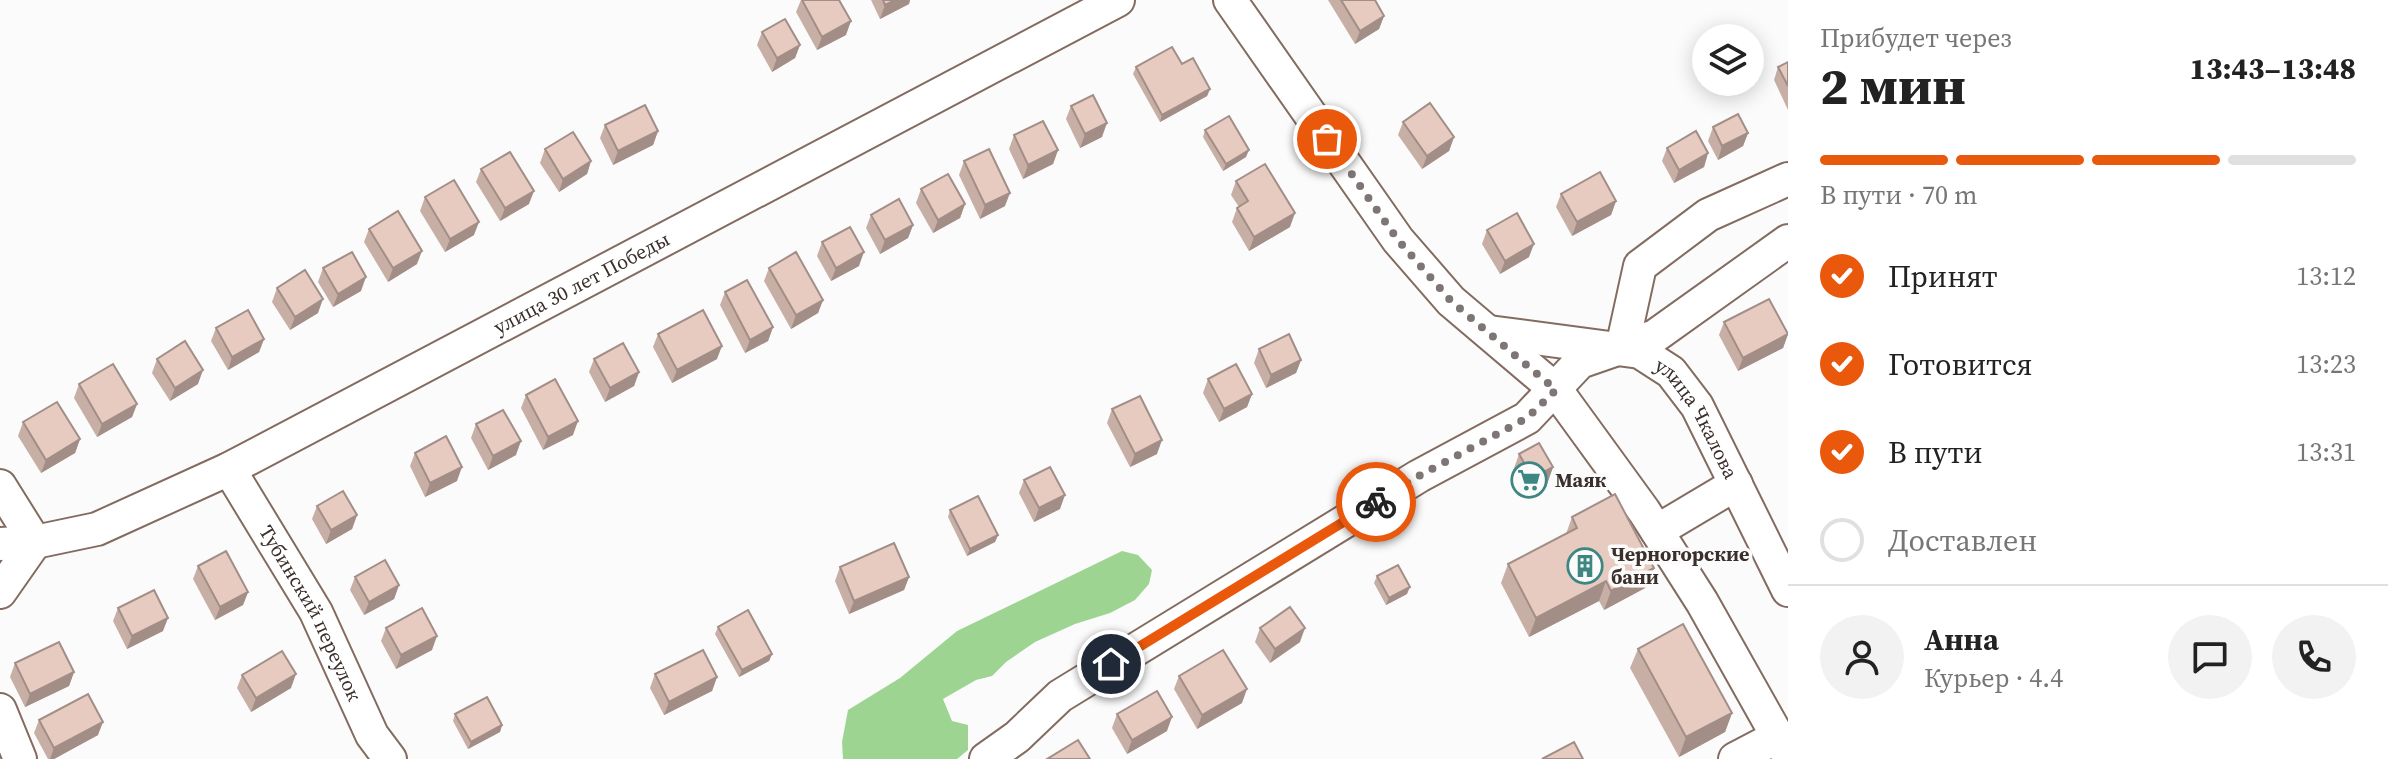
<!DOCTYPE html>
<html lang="ru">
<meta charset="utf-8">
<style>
:root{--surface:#fff;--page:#f2f2f2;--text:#222;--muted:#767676;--line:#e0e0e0;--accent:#ea580c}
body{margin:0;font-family:"Source Serif 4",serif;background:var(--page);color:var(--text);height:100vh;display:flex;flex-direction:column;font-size:30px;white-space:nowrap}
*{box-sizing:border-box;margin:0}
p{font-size:26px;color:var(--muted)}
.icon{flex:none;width:44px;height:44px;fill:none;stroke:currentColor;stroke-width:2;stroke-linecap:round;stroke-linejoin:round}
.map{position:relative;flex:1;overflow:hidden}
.side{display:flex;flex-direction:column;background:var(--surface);width:600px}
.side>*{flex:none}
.fabs{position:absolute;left:1692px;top:24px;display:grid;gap:16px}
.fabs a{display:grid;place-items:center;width:72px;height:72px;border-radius:50%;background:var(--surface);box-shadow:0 4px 20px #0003;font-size:40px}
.pin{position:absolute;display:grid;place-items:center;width:68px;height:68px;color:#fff;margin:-34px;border:4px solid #fff;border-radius:50%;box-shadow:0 2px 8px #0007}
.courier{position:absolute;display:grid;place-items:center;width:80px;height:80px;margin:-40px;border:6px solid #ea580c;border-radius:50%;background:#fff;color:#222;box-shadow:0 2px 10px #0007}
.summary em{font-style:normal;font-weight:800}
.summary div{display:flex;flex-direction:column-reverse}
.summary{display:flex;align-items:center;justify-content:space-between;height:136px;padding:0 32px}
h1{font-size:52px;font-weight:800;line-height:60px}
.bar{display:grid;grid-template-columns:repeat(4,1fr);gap:12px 8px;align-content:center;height:96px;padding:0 32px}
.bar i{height:10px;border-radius:6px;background:var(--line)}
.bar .current{background:var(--accent)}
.bar p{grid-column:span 4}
.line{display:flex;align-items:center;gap:20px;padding:0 32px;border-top:2px solid var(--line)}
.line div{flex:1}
.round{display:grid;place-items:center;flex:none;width:84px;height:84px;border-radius:42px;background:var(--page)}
ol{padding:0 32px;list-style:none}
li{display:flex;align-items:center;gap:24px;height:88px}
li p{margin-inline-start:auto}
li .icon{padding:8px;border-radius:50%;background:var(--accent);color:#fff;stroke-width:4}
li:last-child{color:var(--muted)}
li i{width:44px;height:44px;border:4px solid var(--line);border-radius:50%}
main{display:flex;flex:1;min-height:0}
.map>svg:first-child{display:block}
</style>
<main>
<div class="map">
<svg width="1788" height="759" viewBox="0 0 1788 759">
<rect width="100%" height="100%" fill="#fbfbfb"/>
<polygon fill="#9ed492" points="1122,551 1138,555 1152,570 1149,584 1135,600 1110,613 1075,624 1035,642 1006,662 992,676 976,680 943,699 952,721 968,725 968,750 957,759 843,759 842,742 848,710 900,678 957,631"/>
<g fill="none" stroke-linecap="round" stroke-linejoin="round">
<defs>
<g id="minor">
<polyline points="1230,0 1398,240 1451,301 1556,390 1644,511 1702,602 1788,755"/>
<path id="s1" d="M1489 332 1640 352 1671 372 1697 406 1788 590"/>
<polyline points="1622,348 1640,266 1708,215 1788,179"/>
<path id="s2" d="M229 469 316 612 372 735 390 759"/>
<polyline points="0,486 35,542 0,592"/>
<polyline points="1657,531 1736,484"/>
<path id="s3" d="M0 544 35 542 97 529 229 469 1118 0"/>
<polyline points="0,710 20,759"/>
<polyline points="986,759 1017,737 1060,696 1419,476 1527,418 1580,362 1655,336 1788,241"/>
<polyline points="1735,759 1777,737"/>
</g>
</defs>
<use href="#minor" stroke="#836b60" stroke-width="36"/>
<use href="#minor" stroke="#fff" stroke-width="32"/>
</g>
<g fill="#c7afa5">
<polygon points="801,0 839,0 846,35 817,50 796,12"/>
<polygon points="871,0 910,0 909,4 880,19"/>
<polygon points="1328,0 1375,0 1384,16 1379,29 1355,44"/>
<polygon points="762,32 800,45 795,58 772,72 757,45"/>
<polygon points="1788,62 1788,110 1774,80 1778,67"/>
<polygon points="1182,64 1210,89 1207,96 1160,122 1133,74 1136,67"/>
<polygon points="1071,106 1102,137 1080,148 1066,119"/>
<polygon points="1403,122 1454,137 1449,151 1422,169 1398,135"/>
<polygon points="605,125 658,131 653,145 613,165 600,138"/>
<polygon points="1713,127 1748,133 1743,146 1718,160 1708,141"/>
<polygon points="1205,130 1246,157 1223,171 1203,137"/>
<polygon points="1014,135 1058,150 1053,164 1023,179 1009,149"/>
<polygon points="1667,148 1708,153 1704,167 1674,183 1662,161"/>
<polygon points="545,149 591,161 587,174 559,192 540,163"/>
<polygon points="964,161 1005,206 980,219 959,175"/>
<polygon points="481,169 529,204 500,221 476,182"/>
<polygon points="1236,181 1290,227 1249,251 1232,222 1237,208 1239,207 1231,195"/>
<polygon points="921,189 965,204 960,218 933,233 916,203"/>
<polygon points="1561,194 1616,201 1611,215 1572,236 1556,207"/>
<polygon points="425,197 474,235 445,252 420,211"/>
<polygon points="871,215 913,225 908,238 880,254 866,228"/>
<polygon points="369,229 417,264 388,282 364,242"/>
<polygon points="1487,230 1529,257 1500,274 1482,244"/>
<polygon points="822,242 859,266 831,281 817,256"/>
<polygon points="323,268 361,291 333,307 318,282"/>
<polygon points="769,268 823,300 818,313 791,329 764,281"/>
<polygon points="277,288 318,313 290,330 272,302"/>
<polygon points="725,292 773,327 768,341 745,353 720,305"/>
<polygon points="1724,322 1788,334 1783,348 1738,371 1719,335"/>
<polygon points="216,328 264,339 259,352 228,370 211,341"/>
<polygon points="658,334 717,359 672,383 653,347"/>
<polygon points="1259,349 1301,360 1296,373 1266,388 1254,363"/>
<polygon points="157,359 198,384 170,401 152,373"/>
<polygon points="594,359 639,372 634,386 605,402 589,372"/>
<polygon points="1208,379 1252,394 1247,407 1219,422 1203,393"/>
<polygon points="79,384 137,404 132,417 97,437 74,398"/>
<polygon points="526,395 573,435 543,450 521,408"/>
<polygon points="1112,409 1157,454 1130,467 1107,423"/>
<polygon points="23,422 80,439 75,453 41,473 18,436"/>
<polygon points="476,424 516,455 488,470 471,438"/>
<polygon points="415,453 457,481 425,497 410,466"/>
<polygon points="1519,454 1553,467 1546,487 1526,498 1512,474"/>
<polygon points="1024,480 1060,509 1034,522 1019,493"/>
<polygon points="317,506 357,515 352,529 326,544 312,519"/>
<polygon points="950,510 998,535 995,542 967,556 948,517"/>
<polygon points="1572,517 1654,568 1647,587 1604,610 1599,601 1529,637 1501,583 1508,564 1566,534"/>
<polygon points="198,566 248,592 243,605 215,620 193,579"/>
<polygon points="840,567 909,577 904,590 849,614 835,581"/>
<polygon points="1377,576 1407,594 1386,605 1374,583"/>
<polygon points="355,577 399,585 394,599 364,615 350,590"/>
<polygon points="118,608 163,631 127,649 113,621"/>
<polygon points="718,627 772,654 769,661 739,677 715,634"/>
<polygon points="386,628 432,650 396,669 381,641"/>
<polygon points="1260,628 1300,642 1270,663 1255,642"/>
<polygon points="1638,649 1732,713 1725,732 1679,757 1630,668"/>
<polygon points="15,663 74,672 69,686 25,707 10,677"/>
<polygon points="655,674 717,677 712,691 664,715 650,688"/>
<polygon points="242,675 291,688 251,712 237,688"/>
<polygon points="1179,676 1242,703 1197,729 1174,689"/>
<polygon points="455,714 502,725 500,732 468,749 453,721"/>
<polygon points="1117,714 1167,731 1127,754 1112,728"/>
<polygon points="39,720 98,735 54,759 48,759 34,733"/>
</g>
<g fill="#a28e86">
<polygon points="895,0 910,0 909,4 880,19 885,5"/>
<polygon points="1384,16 1379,29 1355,44 1360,31"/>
<polygon points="851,21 846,35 817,50 822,37"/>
<polygon points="800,45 795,58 772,72 777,58"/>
<polygon points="1210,89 1207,96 1160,122 1162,115"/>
<polygon points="1107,123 1102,137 1080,148 1085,134"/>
<polygon points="658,131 653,145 613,165 618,151"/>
<polygon points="1748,133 1743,146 1718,160 1722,146"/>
<polygon points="1454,137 1449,151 1422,169 1427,156"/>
<polygon points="1058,150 1053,164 1023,179 1028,165"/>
<polygon points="1249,150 1246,157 1223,171 1226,164"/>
<polygon points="1708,153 1704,167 1674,183 1679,170"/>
<polygon points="591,161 587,174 559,192 563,179"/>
<polygon points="534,191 529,204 500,221 505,208"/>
<polygon points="1010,193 1005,206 980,219 985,205"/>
<polygon points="1616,201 1611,215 1572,236 1577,222"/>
<polygon points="965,204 960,218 933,233 938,220"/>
<polygon points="1295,213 1290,227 1249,251 1254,237"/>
<polygon points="479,222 474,235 445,252 450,239"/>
<polygon points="913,225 908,238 880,254 885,240"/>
<polygon points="1534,244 1529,257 1500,274 1505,261"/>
<polygon points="422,251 417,264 388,282 393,268"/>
<polygon points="864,252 859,266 831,281 836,268"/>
<polygon points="366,277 361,291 333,307 338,294"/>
<polygon points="323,299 318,313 290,330 295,317"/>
<polygon points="823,300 818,313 791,329 796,315"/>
<polygon points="773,327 768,341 745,353 750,340"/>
<polygon points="1788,334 1783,348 1738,371 1743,358"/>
<polygon points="264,339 259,352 228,370 232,357"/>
<polygon points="722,346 717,359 672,383 677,370"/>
<polygon points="1301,360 1296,373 1266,388 1271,375"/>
<polygon points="203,370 198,384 170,401 175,388"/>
<polygon points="639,372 634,386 605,402 610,388"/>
<polygon points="1252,394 1247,407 1219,422 1224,409"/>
<polygon points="137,404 132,417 97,437 102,424"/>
<polygon points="578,421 573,435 543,450 548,437"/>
<polygon points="80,439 75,453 41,473 46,460"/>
<polygon points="1162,440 1157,454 1130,467 1135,454"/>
<polygon points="521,441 516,455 488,470 493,456"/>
<polygon points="462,467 457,481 425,497 430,483"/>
<polygon points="1553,467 1546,487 1526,498 1533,478"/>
<polygon points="1065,495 1060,509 1034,522 1039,508"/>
<polygon points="357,515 352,529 326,544 331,530"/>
<polygon points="998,535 995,542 967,556 970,549"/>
<polygon points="1654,568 1647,587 1604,610 1611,591"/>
<polygon points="909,577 904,590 849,614 854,601"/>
<polygon points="1606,581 1599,601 1529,637 1536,618"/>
<polygon points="399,585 394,599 364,615 369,602"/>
<polygon points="1410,587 1407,594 1386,605 1389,598"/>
<polygon points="248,592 243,605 215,620 220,607"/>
<polygon points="168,618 163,631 127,649 132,636"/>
<polygon points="1305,628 1300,642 1270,663 1275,649"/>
<polygon points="437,636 432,650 396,669 401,655"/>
<polygon points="772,654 769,661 739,677 742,670"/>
<polygon points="74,672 69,686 25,707 30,694"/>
<polygon points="296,674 291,688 251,712 256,698"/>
<polygon points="717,677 712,691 664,715 669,702"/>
<polygon points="1247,689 1242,703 1197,729 1202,715"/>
<polygon points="1732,713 1725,732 1679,757 1686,737"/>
<polygon points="1172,717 1167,731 1127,754 1132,740"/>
<polygon points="103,722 98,735 54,759 50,759 54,748"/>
<polygon points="502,725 500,732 468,749 471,742"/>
</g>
<g fill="#e7cbc0" stroke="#a28e86" stroke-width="2">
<polygon points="802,0 839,0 851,21 822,37"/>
<polygon points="883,0 895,0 885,5"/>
<polygon points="1341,0 1375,0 1384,16 1360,31"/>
<polygon points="785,19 800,45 777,58 762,32"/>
<polygon points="1172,47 1182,64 1193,58 1210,89 1162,115 1136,67"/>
<polygon points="1788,62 1788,86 1778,67"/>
<polygon points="1093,95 1107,123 1085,134 1071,106"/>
<polygon points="1430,103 1454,137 1427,156 1403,122"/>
<polygon points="645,105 658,131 618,151 605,125"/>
<polygon points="1738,114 1748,133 1722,146 1713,127"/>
<polygon points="1229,116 1249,150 1226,164 1205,130"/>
<polygon points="1043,121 1058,150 1028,165 1014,135"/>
<polygon points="1696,131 1708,153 1679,170 1667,148"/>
<polygon points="573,132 591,161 563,179 545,149"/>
<polygon points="989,149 1010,193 985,205 964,161"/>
<polygon points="510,152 534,191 505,208 481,169"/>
<polygon points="1265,164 1295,213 1254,237 1237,208 1248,201 1236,181"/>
<polygon points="1600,172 1616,201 1577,222 1561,194"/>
<polygon points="948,174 965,204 938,220 921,189"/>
<polygon points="454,180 479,222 450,239 425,197"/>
<polygon points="899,199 913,225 885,240 871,215"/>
<polygon points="398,211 422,251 393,268 369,229"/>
<polygon points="1517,213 1534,244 1505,261 1487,230"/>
<polygon points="850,227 864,252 836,268 822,242"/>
<polygon points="352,252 366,277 338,294 323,268"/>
<polygon points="796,252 823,300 796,315 769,268"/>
<polygon points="305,270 323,299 295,317 277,288"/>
<polygon points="747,280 773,327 750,340 725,292"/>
<polygon points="1769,299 1788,334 1743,358 1724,322"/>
<polygon points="248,310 264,339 232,357 216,328"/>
<polygon points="703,310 722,346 677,370 658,334"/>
<polygon points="1289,334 1301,360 1271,375 1259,349"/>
<polygon points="185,341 203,370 175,388 157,359"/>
<polygon points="623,343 639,372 610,388 594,359"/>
<polygon points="113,364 137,404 102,424 79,384"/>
<polygon points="1236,364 1252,394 1224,409 1208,379"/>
<polygon points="555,379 578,421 548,437 526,395"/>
<polygon points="1140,396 1162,440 1135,454 1112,409"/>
<polygon points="57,402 80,439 46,460 23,422"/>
<polygon points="503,410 521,441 493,456 476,424"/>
<polygon points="446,436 462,467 430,483 415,453"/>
<polygon points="1539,443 1553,467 1533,478 1519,454"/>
<polygon points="1050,467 1065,495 1039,508 1024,480"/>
<polygon points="343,491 357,515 331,530 317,506"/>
<polygon points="1615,494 1654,568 1611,591 1606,581 1536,618 1508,564 1577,528 1572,517"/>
<polygon points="978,496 998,535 970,549 950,510"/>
<polygon points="894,543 909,577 854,601 840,567"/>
<polygon points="226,551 248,592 220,607 198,566"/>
<polygon points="385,560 399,585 369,602 355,577"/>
<polygon points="1398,565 1410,587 1389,598 1377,576"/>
<polygon points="154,590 168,618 132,636 118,608"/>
<polygon points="1290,607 1305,628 1275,649 1260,628"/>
<polygon points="422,608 437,636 401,655 386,628"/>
<polygon points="748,610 772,654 742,670 718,627"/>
<polygon points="1683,624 1732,713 1686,737 1638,649"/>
<polygon points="59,642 74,672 30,694 15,663"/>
<polygon points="703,650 717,677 669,702 655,674"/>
<polygon points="1223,650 1247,689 1202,715 1179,676"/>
<polygon points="282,651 296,674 256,698 242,675"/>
<polygon points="1157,691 1172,717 1132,740 1117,714"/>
<polygon points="88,694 103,722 54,748 39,720"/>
<polygon points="487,697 502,725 471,742 455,714"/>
<polygon points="1078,740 1090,759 1047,759"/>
<polygon points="1574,742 1583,759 1542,759"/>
</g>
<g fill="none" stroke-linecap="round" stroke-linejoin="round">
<polyline stroke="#7e7674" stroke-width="8" stroke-dasharray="0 14.4" points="1327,139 1398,240 1451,301 1556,390 1527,418 1419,476 1376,502"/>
<polyline stroke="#ea580c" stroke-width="10" points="1111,664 1376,502"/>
</g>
<defs>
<symbol id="supermarket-ring" viewBox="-11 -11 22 22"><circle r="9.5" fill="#fbfbfb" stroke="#3e8682" stroke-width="1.5"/><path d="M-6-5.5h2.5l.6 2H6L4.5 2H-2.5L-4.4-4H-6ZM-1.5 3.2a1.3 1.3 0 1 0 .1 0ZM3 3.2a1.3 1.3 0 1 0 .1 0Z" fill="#3e8682"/></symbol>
<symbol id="building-ring" viewBox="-11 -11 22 22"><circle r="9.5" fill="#fbfbfb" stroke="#3e8682" stroke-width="1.5"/><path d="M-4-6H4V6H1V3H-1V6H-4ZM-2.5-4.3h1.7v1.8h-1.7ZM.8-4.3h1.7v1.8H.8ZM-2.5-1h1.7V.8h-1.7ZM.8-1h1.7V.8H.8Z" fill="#3e8682"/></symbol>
</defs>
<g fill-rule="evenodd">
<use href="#supermarket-ring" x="1509" y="460" width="40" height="40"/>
<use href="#building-ring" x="1565" y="546" width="40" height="40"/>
</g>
<g text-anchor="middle" stroke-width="7" stroke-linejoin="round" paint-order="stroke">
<g font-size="20" fill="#3a2f2b" stroke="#fbfbfb">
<text dy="7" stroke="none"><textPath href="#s3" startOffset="642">улица 30 лет Победы</textPath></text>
<text dy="7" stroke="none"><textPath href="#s1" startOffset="242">улица Чкалова</textPath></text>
<text dy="7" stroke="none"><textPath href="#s2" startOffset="166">Тубинский переулок</textPath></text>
</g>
<g font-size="20" font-weight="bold" fill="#3a2f2b" stroke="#fbfbfb" text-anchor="start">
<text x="1555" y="487">Маяк</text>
<text x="1611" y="561">Черногорские<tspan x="1611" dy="23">бани</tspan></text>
</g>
</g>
</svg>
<div class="fabs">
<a><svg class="icon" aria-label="layers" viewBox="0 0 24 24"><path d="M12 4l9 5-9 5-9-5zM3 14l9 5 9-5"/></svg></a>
</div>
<div class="pin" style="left:1327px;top:139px;background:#ea580c"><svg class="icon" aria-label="bag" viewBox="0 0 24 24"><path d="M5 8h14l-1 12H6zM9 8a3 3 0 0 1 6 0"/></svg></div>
<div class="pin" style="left:1111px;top:664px;background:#1f2937"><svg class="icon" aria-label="home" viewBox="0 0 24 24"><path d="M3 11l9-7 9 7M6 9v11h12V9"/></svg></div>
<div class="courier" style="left:1376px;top:502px"><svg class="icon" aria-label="bike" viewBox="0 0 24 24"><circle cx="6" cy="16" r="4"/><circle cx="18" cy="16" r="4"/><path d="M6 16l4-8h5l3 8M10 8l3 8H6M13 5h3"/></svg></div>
</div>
<section class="side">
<div class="summary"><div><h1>2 мин</h1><p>Прибудет через</p></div><em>13:43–13:48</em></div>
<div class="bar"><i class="current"></i><i class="current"></i><i class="current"></i><i></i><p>В пути · 70 m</p></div>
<ol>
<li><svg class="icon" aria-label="check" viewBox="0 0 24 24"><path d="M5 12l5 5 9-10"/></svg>Принят<p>13:12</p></li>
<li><svg class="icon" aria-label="check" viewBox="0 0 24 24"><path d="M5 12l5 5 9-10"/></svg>Готовится<p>13:23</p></li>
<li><svg class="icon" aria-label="check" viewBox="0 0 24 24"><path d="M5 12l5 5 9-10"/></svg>В пути<p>13:31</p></li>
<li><i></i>Доставлен</li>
</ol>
<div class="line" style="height:144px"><a class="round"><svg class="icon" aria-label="person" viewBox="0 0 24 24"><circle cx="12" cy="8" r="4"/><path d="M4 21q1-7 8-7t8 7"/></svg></a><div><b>Анна</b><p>Курьер · 4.4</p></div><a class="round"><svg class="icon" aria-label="chat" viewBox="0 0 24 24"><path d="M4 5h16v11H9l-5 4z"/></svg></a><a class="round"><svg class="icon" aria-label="phone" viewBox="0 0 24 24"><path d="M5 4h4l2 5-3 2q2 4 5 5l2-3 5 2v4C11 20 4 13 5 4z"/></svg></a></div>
</section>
</main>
